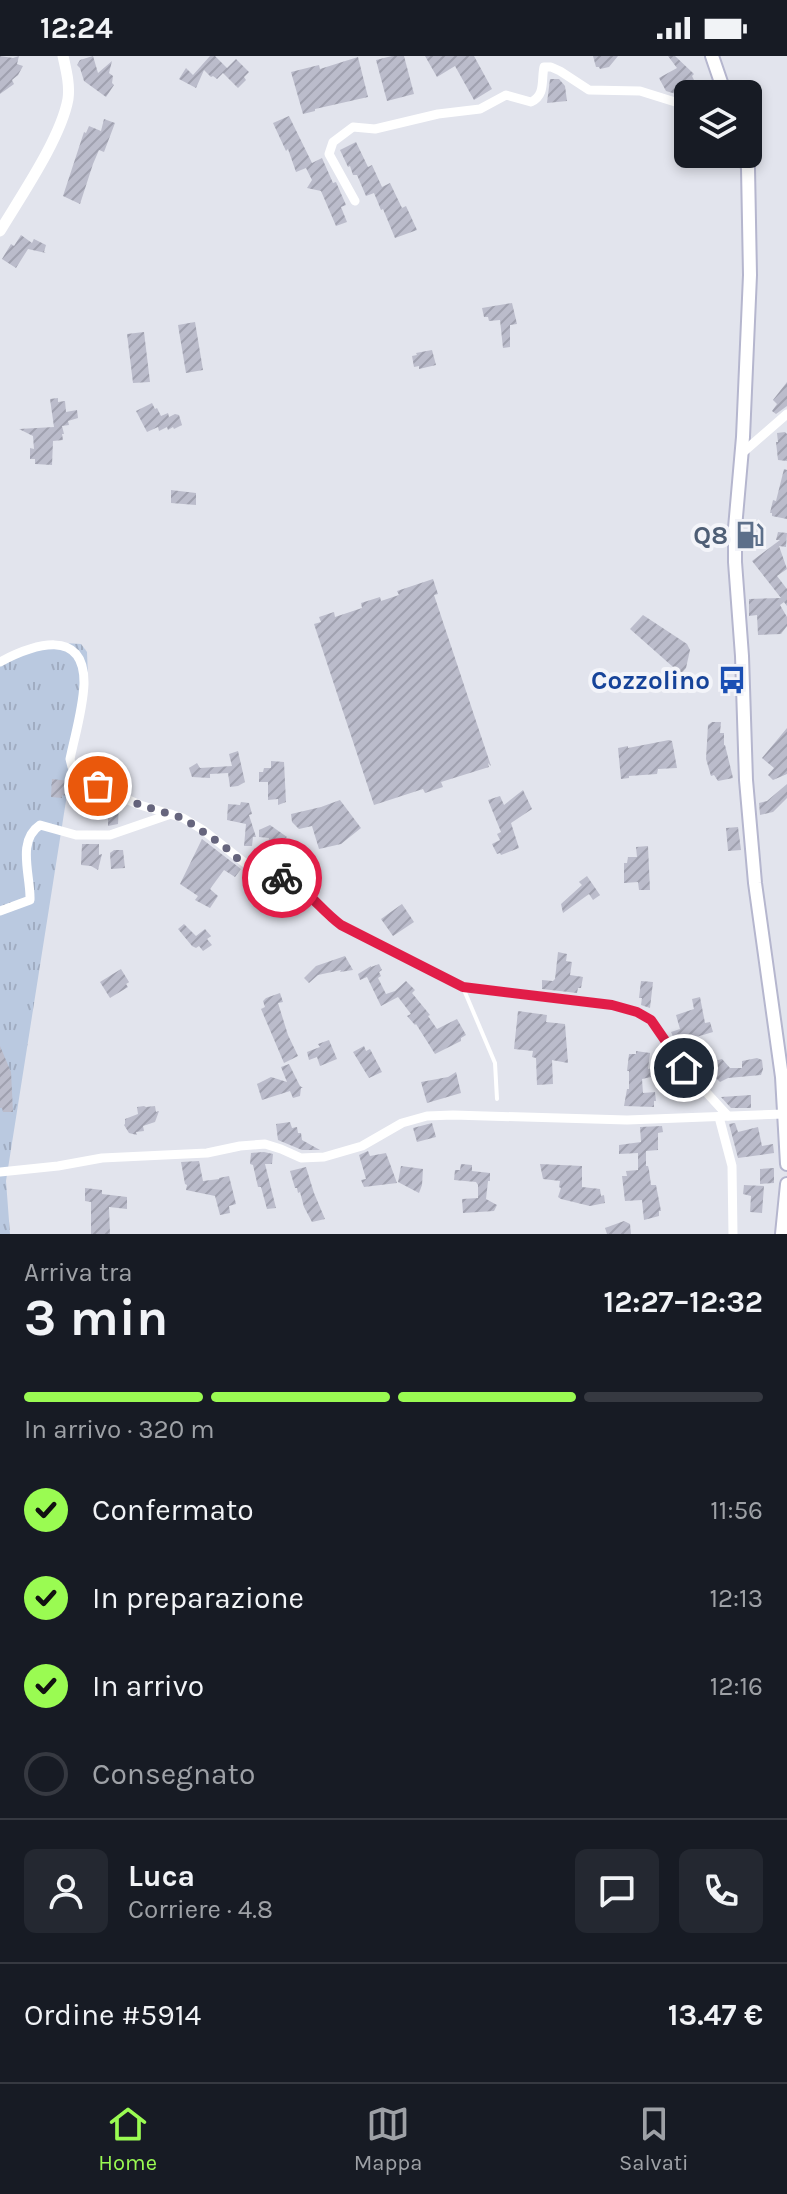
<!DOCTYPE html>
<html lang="it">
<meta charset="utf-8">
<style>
:root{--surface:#171b24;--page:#242831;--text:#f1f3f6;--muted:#9ea1a6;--line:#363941;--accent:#9afb52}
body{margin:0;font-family:Karla,sans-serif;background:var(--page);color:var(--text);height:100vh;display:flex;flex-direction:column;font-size:30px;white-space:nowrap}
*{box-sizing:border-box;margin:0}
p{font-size:26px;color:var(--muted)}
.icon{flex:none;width:44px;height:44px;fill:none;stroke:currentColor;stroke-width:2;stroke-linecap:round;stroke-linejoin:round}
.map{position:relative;height:1178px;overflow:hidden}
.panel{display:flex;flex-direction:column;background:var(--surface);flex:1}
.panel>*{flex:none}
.controls{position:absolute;left:674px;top:24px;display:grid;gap:16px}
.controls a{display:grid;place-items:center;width:88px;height:88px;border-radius:12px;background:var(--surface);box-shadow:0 4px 12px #0003;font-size:40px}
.pin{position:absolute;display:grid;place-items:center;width:68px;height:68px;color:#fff;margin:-34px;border:4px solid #fff;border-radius:50%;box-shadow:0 2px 8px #0007}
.courier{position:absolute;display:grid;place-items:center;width:80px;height:80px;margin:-40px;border:6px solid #e11d48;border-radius:50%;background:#fff;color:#222;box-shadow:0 2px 10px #0007}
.headline em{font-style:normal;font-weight:700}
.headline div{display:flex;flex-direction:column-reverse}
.headline{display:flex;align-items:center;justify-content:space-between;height:136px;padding:0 24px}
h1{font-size:52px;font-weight:700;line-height:60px}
.bar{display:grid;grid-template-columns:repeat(4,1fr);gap:12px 8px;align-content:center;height:96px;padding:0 24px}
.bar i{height:10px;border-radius:6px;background:var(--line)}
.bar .selected{background:var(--accent)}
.bar p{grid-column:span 4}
.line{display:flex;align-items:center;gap:20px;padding:0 24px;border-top:2px solid var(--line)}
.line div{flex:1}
.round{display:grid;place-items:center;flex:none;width:84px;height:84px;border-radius:12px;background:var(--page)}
ol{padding:0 24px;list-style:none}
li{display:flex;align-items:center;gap:24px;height:88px}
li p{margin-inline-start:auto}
li .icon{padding:8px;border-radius:50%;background:var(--accent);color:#111;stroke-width:4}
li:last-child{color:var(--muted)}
li i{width:44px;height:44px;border:4px solid var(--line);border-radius:50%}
.status{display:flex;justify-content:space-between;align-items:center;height:56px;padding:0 40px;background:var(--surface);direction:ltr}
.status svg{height:22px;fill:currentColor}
.tabs{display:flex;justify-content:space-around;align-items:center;height:112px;border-top:2px solid var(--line);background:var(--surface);font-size:22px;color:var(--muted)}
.tabs a{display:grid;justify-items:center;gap:4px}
.tabs .selected{color:var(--accent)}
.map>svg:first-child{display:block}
</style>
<div class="status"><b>12:24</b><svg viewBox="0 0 49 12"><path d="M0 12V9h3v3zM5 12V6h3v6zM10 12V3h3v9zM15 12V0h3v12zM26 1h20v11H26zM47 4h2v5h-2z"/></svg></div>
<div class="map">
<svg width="787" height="1178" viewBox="0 0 787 1178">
<defs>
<pattern id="park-tufts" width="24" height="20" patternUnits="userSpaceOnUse" patternTransform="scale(2)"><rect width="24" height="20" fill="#bac9e0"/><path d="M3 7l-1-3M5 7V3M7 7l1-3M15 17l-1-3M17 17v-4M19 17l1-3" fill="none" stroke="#a0acc1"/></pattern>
<pattern id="building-hatch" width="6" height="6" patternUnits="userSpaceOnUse" patternTransform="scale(2)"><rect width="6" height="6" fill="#bbbccb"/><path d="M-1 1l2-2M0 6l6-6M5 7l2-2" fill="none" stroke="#a0a1af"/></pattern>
</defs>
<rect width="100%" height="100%" fill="#e2e4ed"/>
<polygon fill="url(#park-tufts)" points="65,587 81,588 87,596 88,621 86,637 71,713 6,1125 10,1178 0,1178 0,604"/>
<g fill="url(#building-hatch)">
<polygon points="0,0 13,2 19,0 17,8 23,10 18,19 12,24 14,28 0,38"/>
<polygon points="93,0 98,17 112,5 109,17 113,20 112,27 114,29 106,41 84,25 80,12 77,9 80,4"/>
<polygon points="210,0 215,0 227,12 236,3 249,16 244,21 246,24 238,32 223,17 217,23 213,20 211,21 204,14 196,32 179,23 186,12 193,19"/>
<polygon points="392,0 404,0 414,38 387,45 376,4"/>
<polygon points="425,0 474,0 492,33 474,44 455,10 437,21"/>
<polygon points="593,0 618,0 609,11 600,13 599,11 596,11"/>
<polygon points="668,0 675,0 694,18 692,20 694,24 688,29 697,38 676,38 666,35 659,22 677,12"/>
<polygon points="358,1 368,41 315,53 315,55 303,58 291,16 319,9 320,13"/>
<polygon points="550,23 559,23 565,30 567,45 547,47"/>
<polygon points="289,60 312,107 322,102 333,127 336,126 346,149 341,151 347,166 336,170 321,135 307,132 312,124 306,112 296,116 288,93 286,95 273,67"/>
<polygon points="104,63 115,67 104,96 99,94 93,108 80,148 63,140 84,76 86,77 89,70 101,75"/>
<polygon points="356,86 368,111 372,109 382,131 390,127 402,152 406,150 417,174 395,182 383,153 381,154 374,137 366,140 357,119 353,119 350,110 348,111 340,94"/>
<polygon points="21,179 32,187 34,183 46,189 44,196 46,197 28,193 16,212 2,203 11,188 14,190"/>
<polygon points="512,247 517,268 510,269 510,291 503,292 500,264 489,265 488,261 484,261 482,252"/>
<polygon points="195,266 203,314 186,317 178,269"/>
<polygon points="144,276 150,326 133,327 127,278"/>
<polygon points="432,294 436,309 419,313 419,310 414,311 412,300 417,299 416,297"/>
<polygon points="787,326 787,350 776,358 772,355 777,348 773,344"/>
<polygon points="58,342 58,346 65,345 66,356 77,354 78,362 68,365 69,369 62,370 64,378 62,378 63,384 53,385 52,409 35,408 35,403 30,403 30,392 34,393 33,380 19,373 54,371 50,343"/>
<polygon points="152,347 155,353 157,352 161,360 168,357 169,361 175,358 179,359 182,369 174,373 173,371 168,374 167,371 159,375 158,371 147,376 136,355"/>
<polygon points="785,376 787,378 787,405 778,404 776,386 778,386 777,377"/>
<polygon points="784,413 787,414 787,463 772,460 772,457 770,457 773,444 776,445"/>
<polygon points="171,434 196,437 196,449 171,447"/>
<polygon points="778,476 787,477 786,491 779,490 787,513 777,520 787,533 787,550 784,546 780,549 787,561 787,570 781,578 758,579 757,559 749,560 749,543 781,542 752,505 780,484 776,484"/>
<polygon points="433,523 438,538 434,539 491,710 488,707 489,711 441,726 443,731 425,737 423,733 374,749 314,568 321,566 319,561 334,556 335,561 362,552 361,547 380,541 381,545 399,539 397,535"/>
<polygon points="643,559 687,588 690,594 686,612 681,618 630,573"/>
<polygon points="712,666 721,666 720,677 724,677 724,689 725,689 733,722 718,725 714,719 711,720 706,703 708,669"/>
<polygon points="787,672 787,718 773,724 768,719 774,712 762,702"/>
<polygon points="669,684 672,685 677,712 658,713 657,718 629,720 629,722 621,723 618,692 628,690 628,692"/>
<polygon points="238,695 245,726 238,730 230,731 228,717 210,718 210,722 192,721 189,712 197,707 200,712 232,710 229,698"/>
<polygon points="271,705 284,706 286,746 278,749 278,743 268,744 268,726 259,726 259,716 263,716 264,712 271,712"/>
<polygon points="52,723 70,725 67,740 62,739 62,742 51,741"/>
<polygon points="787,728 787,742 773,756 760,759 759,747 767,745"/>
<polygon points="523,734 532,753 511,767 519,792 501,799 500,797 497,798 492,788 500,784 497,778 501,776 488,744 500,740 504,749"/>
<polygon points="340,744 361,772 341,788 319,793 312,770 299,773 292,766 291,758 321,751"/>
<polygon points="241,746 249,747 252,758 249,759 256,781 253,781 252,790 244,790 246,768 227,764 228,748 240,749"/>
<polygon points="105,747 119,748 118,768 108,770 108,758 105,758"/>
<polygon points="270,769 287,781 274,792 294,791 294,797 301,798 301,806 285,807 283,814 272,810 268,792 269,782 259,781 259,774"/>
<polygon points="738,771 741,794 728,795 726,772"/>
<polygon points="202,783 241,813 235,821 224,814 210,833 218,840 210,852 195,844 198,840 180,828"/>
<polygon points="82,788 99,788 99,799 102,798 98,814 91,810 81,809"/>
<polygon points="648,790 650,834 639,834 638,826 624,827 624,807 627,807 628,801 637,801 636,791"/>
<polygon points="114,794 123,794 125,812 111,813 110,797"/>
<polygon points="587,820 600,839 593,844 589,838 563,857 561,848 582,829 579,826"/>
<polygon points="402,848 414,866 393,880 381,863"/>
<polygon points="184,868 196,880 205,873 211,880 207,883 212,889 203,895 199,890 196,892 192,890 178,873"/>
<polygon points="558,896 567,898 566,905 572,906 570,919 583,921 581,932 578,932 577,937 542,933 542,924 553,925 555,923"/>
<polygon points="345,900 353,914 340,916 341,914 318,919 309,927 304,922 316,910"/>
<polygon points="379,908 382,914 379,916 381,920 378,922 386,938 395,935 406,925 415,934 412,937 430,959 428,960 437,973 457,963 466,979 461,982 461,985 435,998 416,968 415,969 407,960 411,958 398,941 381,950 367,921 360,924 358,918 371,910 371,911"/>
<polygon points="121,913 129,926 126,928 128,931 110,942 100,926"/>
<polygon points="641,925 653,926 650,952 641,949 642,942 639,942"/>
<polygon points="280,937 283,946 278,947 288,979 298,1000 284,1007 261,953 265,951 263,945 266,942"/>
<polygon points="700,941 705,967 710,966 713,976 676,987 671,976 680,973 676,959 694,953 692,943"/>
<polygon points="518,955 547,959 546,966 565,968 568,1007 552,1004 553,1028 537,1029 536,1002 532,1001 533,995 514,993"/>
<polygon points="329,984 337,1003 320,1010 317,1001 309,1004 307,996 320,991 318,988"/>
<polygon points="0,990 11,1016 13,1056 3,1056 2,1052 0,1052"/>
<polygon points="364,990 366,995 370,993 382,1016 369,1022 353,996"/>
<polygon points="636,995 650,997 648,1013 658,1011 660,1019 642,1023 643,1037 655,1036 656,1045 654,1045 654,1051 624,1050 627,1033 629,1033 629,1015 627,1015 629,998 636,998"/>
<polygon points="757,1002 762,1004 763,1013 761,1019 728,1022 720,1026 714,1020 707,1026 696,1014 703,1008 722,1003 730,1012 742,1012 742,1005"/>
<polygon points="289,1008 300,1030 303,1032 301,1032 300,1040 293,1042 290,1035 262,1044 257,1028 271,1021 287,1026 281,1011"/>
<polygon points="456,1016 461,1037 427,1047 421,1026 448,1021"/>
<polygon points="751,1039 751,1052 731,1052 721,1041"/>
<polygon points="144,1050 146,1051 155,1050 156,1056 159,1055 155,1066 143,1070 144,1075 136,1076 137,1079 129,1077 124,1069 125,1068 125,1063 138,1058 137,1051"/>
<polygon points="290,1066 292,1072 297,1071 298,1077 301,1077 302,1084 320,1094 302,1094 278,1084 276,1068"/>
<polygon points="432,1067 436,1081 417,1086 413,1072"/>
<polygon points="735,1067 738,1076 758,1071 762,1090 773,1088 774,1097 738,1102 729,1068"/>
<polygon points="662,1070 663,1076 658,1077 658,1094 646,1095 646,1110 648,1110 649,1114 651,1129 656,1129 661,1155 659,1155 659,1160 644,1164 642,1144 625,1145 622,1120 627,1120 626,1115 638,1114 638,1097 619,1098 619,1089 641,1086 640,1071"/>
<polygon points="368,1095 370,1100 386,1097 397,1127 364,1131 361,1124 366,1123 359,1099"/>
<polygon points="264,1096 273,1098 272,1108 265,1108 276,1152 267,1153 261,1131 258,1131 253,1109 250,1108 251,1097"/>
<polygon points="199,1105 203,1125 219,1123 219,1122 229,1120 236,1148 229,1150 230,1157 220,1159 215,1140 186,1134 187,1129 185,1128 181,1106"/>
<polygon points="461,1108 472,1109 472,1115 490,1117 490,1125 488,1125 486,1143 497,1149 494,1155 463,1157 462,1143 478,1142 478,1129 476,1126 454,1124 455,1114 460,1114"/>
<polygon points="540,1108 582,1110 582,1131 600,1133 601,1140 604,1139 605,1147 590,1150 561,1143 558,1141 561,1132 559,1131 560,1125 543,1123"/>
<polygon points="401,1110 423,1113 422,1129 419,1137 398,1126"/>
<polygon points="306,1111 314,1137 325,1163 312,1166 304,1151 300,1136 298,1137 297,1132 295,1132 290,1115"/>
<polygon points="774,1112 774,1127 760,1128 760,1113"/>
<polygon points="744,1129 764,1130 762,1157 750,1156 751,1140 743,1138"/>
<polygon points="85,1132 102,1134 102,1138 127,1141 127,1153 109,1151 110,1178 91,1178 91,1146 85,1145"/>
<polygon points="624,1165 630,1168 631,1178 607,1178 605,1172"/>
</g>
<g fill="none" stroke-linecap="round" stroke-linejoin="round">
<defs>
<g id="secondary">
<polyline points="712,0 725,38"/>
<polyline points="744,98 748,112 750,219 743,381 735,472 735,506 742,600 746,724 755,827 782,1021 787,1108"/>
<polyline points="782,1178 787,1128"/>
</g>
</defs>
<use href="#secondary" stroke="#b5b6ce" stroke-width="16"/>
<polyline stroke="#fff" stroke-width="4" points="464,934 495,1007 497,1043"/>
<g stroke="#fff" stroke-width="9">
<path d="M355 145 329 98 333 86 353 71 375 73 438 58 480 53 506 39 531 46C546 39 541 24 544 11H551L560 15 589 34 640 35 688 50"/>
<polyline points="741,398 787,358"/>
<path d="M0 606C32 589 85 570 84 628 83 653 75 679 70 703L72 711 98 730 117 739 140 749 183 762 203 774 250 811 286 823 303 832 328 859 341 869 463 931 612 949 637 956 651 964 684 1012 728 1060"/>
<path d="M0 855 30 844C31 820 16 785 40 769L76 779H110L171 758"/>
<polyline points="719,1061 732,1110 733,1178"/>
<polyline points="0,1116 58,1110 102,1102 207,1097 240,1090 265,1088 281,1093 301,1102 324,1101 362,1090 402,1067 427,1060 453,1059 627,1064 784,1058"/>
</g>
<path stroke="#fff" stroke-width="11" d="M0 175C21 140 61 82 68 43 70 28 66 14 63 0"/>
<use href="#secondary" stroke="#fff" stroke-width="12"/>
</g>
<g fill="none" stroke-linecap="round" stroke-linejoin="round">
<polyline stroke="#66657d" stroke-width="8" stroke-dasharray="0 14.4" points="98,730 140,749 183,762 224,790 239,804 250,811 282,822"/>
<path stroke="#e11d48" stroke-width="10" d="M282 822C307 831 320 854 341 869L463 931 612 949 637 956 651 964 684 1012"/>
</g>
<defs>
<symbol id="fuel-bare" viewBox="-9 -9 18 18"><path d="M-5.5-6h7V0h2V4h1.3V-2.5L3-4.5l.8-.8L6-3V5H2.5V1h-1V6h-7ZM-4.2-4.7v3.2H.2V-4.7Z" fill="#5c6f8a" stroke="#f3f4f9" stroke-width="2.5" paint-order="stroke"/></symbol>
<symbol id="bus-bare" viewBox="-9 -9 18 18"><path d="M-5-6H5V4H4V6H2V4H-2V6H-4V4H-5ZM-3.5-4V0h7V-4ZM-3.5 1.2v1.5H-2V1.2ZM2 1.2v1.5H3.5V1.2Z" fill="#1a4fb4" stroke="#f3f4f9" stroke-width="2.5" paint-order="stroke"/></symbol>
</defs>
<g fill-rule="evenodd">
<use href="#fuel-bare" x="730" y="459" width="40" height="40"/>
<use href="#bus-bare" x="712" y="604" width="40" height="40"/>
</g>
<g text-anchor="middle" stroke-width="8" stroke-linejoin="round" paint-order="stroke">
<g font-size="26" font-weight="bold" fill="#4e5e75" stroke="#f3f4f9" text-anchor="end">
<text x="728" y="488">Q8</text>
</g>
<g font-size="26" font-weight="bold" fill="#164399" stroke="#f3f4f9" text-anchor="end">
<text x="710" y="633">Cozzolino</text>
</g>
</g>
</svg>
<div class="controls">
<a><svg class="icon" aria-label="layers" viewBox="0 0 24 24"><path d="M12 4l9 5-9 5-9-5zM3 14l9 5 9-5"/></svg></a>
</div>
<div class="pin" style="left:98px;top:730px;background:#ea580c"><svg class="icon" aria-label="bag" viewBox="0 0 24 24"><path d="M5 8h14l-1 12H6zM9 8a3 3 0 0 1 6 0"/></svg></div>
<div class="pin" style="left:684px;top:1012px;background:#1f2937"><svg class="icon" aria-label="home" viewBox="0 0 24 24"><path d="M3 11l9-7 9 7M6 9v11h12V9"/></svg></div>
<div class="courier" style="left:282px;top:822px"><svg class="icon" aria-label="bike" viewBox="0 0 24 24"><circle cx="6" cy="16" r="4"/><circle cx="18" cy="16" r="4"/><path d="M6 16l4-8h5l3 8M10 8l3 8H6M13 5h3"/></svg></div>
</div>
<section class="panel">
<div class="headline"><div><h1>3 min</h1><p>Arriva tra</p></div><em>12:27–12:32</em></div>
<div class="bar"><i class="selected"></i><i class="selected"></i><i class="selected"></i><i></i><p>In arrivo · 320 m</p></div>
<ol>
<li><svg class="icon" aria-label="check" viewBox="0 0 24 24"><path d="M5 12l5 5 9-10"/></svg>Confermato<p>11:56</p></li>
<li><svg class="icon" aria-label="check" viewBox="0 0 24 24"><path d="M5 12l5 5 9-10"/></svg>In preparazione<p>12:13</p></li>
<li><svg class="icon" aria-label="check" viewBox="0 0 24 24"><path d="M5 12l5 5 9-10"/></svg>In arrivo<p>12:16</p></li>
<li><i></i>Consegnato</li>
</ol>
<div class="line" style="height:144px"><a class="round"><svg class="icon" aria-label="person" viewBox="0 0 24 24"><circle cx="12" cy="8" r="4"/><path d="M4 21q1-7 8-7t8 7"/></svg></a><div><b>Luca</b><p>Corriere · 4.8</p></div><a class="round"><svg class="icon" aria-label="chat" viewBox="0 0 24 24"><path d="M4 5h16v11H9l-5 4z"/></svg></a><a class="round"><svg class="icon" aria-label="phone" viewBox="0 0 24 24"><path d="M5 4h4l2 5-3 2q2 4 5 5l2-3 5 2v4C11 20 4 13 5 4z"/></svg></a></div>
<div class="line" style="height:104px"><div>Ordine #5914</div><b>13.47 €</b></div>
</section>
<nav class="tabs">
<a class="selected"><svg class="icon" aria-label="home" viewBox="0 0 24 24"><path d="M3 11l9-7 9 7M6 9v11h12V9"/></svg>Home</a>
<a><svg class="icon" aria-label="map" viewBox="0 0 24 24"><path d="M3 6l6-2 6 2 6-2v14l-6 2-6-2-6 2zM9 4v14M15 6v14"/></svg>Mappa</a>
<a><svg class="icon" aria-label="saved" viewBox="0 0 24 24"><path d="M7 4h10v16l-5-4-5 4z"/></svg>Salvati</a>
</nav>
